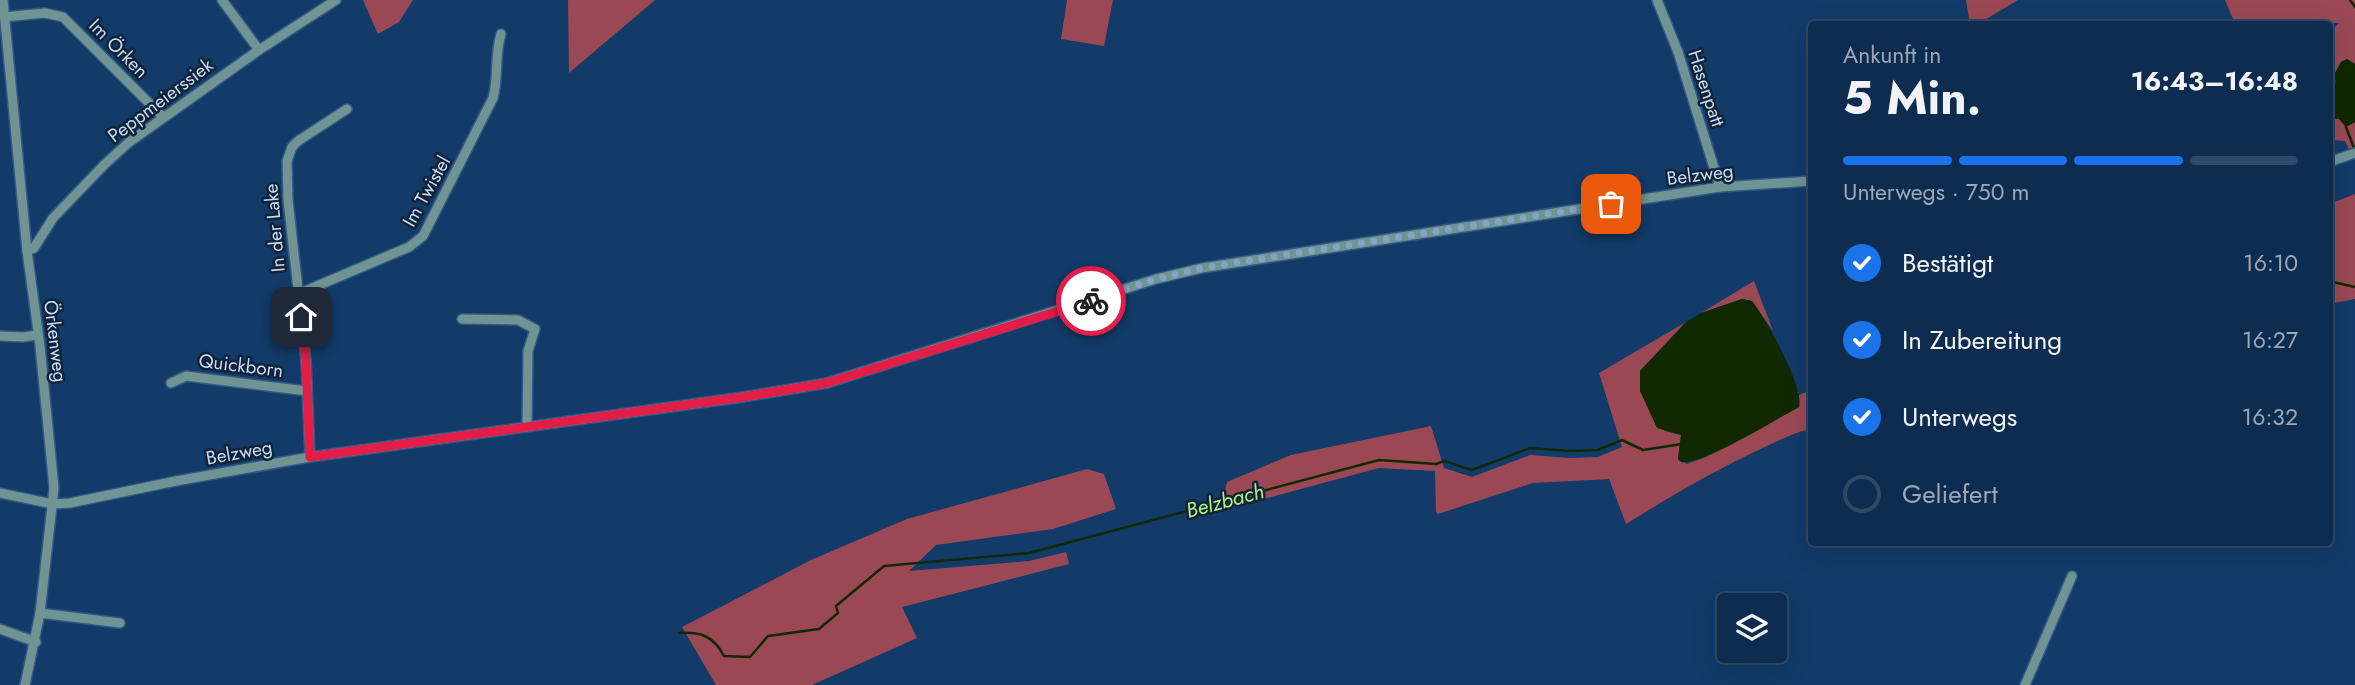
<!DOCTYPE html>
<html lang="de">
<meta charset="utf-8">
<style>
:root{--surface:#0e2c4f;--page:#173456;--text:#f1f3f6;--muted:#9ba7b7;--line:#2e4866;--accent:#1a73e8}
body{margin:0;font-family:Jost,sans-serif;background:var(--page);color:var(--text);height:100vh;display:flex;flex-direction:column;font-size:26px;white-space:nowrap}
*{box-sizing:border-box;margin:0}
p{font-size:23px;color:var(--muted)}
.icon{flex:none;width:38px;height:38px;fill:none;stroke:currentColor;stroke-width:2;stroke-linecap:round;stroke-linejoin:round}
.map{position:relative;flex:1;overflow:hidden}
.drawer{position:absolute;left:1808px;top:21px;width:525px;height:525px;display:flex;flex-direction:column;background:var(--surface);border-radius:7px;box-shadow:0 7px 28px #0002,0 0 0 2px var(--line)}
.drawer>*{flex:none}
.buttons{position:absolute;left:1717px;top:593px;display:grid;gap:14px}
.buttons a{display:grid;place-items:center;width:70px;height:70px;border-radius:7px;background:var(--surface);box-shadow:0 7px 28px #0002,0 0 0 2px var(--line);font-size:35px}
.pin{position:absolute;display:grid;place-items:center;width:60px;height:60px;color:#fff;margin:-30px;border-radius:14px;box-shadow:0 4px 10px #0006}
.courier{position:absolute;display:grid;place-items:center;width:70px;height:70px;margin:-35px;border:5px solid #e11d48;border-radius:50%;background:#fff;color:#222;box-shadow:0 2px 9px #0007}
.head em{font-style:normal;font-weight:700}
.head div{display:flex;flex-direction:column-reverse}
.head{display:flex;align-items:center;justify-content:space-between;height:119px;padding:0 35px}
h1{font-size:46px;font-weight:700;line-height:52px}
.bar{display:grid;grid-template-columns:repeat(4,1fr);gap:10px 7px;align-content:center;height:84px;padding:0 35px}
.bar i{height:9px;border-radius:5px;background:var(--line)}
.bar .active{background:var(--accent)}
.bar p{grid-column:span 4}
ol{padding:0 35px;list-style:none}
li{display:flex;align-items:center;gap:21px;height:77px}
li p{margin-inline-start:auto}
li .icon{padding:7px;border-radius:50%;background:var(--accent);color:#fff;stroke-width:4}
li:last-child{color:var(--muted)}
li i{width:38px;height:38px;border:4px solid var(--line);border-radius:50%}
.map>svg:first-child{display:block}
</style>
<div class="map">
<svg width="2355" height="685" viewBox="0 0 2355 685">
<rect width="100%" height="100%" fill="#123b69"/>
<g fill="#9a4954">
<polygon points="363,0 413,0 399,22 378,34"/>
<polygon points="568,0 655,0 569,73"/>
<polygon points="1067,0 1113,0 1104,46 1061,39"/>
<polygon points="1966,0 2018,0 1978,24 1970,24"/>
<polygon points="2225,0 2355,0 2355,64 2347,59 2341,62 2334,75 2329,77 2329,34 2339,23 2235,24"/>
<polygon points="2329,118 2339,119 2346,127 2355,122 2355,148 2350,151 2345,141 2329,140"/>
<polygon points="2355,194 2355,299 2329,304 2329,199 2332,203"/>
<polygon points="1754,281 1773,331 1752,301 1742,299 1701,313"/>
<path d="M1686 322 1640 371V391L1665 431 1681 435 1678 459 1687 464 1706 457 1799 407V395L1811 390V429C1795 432 1780 440 1765 447 1717 469 1671 496 1626 524L1609 479 1533 483 1438 514 1436 512 1435 471 1379 468 1230 508 1224 494 1227 482 1291 455 1431 426 1444 468 1472 477 1530 455 1570 458 1598 457 1622 447 1599 373Z"/>
<polygon points="1087,469 1104,474 1116,509 1053,529 936,545 909,571 1029,561 1066,552 1069,564 902,607 917,638 812,685 716,685 682,627 811,560 907,519"/>
</g>
<g fill="#112900">
<polygon points="2347,59 2355,64 2355,122 2346,127 2339,119 2329,118 2336,80 2329,80 2329,77 2334,75 2341,62"/>
<path d="M1742 299 1752 301C1765 317 1805 388 1799 407 1777 419 1701 466 1681 462L1678 459 1681 435 1657 428 1640 391V371L1686 322 1701 313Z"/>
</g>
<g fill="none" stroke-linecap="round" stroke-linejoin="round">
<g stroke="#112900" stroke-width="2.5">
<polyline points="2350,0 2355,7"/>
<polyline points="2346,127 2354,148"/>
<polyline points="2329,285 2333,282 2355,287"/>
<path d="M679 633C700 632 713 635 724 656L750 657 768 636 819 629 838 613 836 606 884 566 1029 553 1379 460 1436 464 1444 461 1472 470 1530 448 1570 451 1598 450 1622 440 1643 450 1682 444"/>
</g>
<defs>
<g id="minor">
<polyline points="3,0 27,251 40,346 54,488 40,613 25,685"/>
<polyline points="222,0 259,50"/>
<polyline points="1657,0 1678,52 1720,187"/>
<polyline points="4,17 45,13 63,17 163,117"/>
<polyline points="2329,162 2355,153"/>
<polyline points="27,251 34,248 53,218 104,165 128,143 259,50 336,0"/>
<path d="M298 294 409 247 423 236 493 98C499 76 494 57 501 34"/>
<polyline points="462,319 518,320 535,329 528,351 527,426"/>
<polyline points="0,336 23,337 37,335"/>
<polyline points="171,383 186,376 307,391"/>
<polyline points="310,457 306,361 288,200 287,161 292,147 298,141 347,109"/>
<polyline points="0,493 53,504 70,503 176,481 310,457 743,397 827,383 1156,279 1202,268 1720,187 1811,181"/>
<polyline points="40,613 120,623"/>
<polyline points="0,629 36,642"/>
<polyline points="2025,685 2072,576"/>
</g>
</defs>
<use href="#minor" stroke="#325883" stroke-width="12"/>
<use href="#minor" stroke="#6f9493" stroke-width="9"/>
</g>
<g fill="none" stroke-linecap="round" stroke-linejoin="round">
<polyline stroke="#86a3c5" stroke-width="7" stroke-dasharray="0 12.6" points="1091,301 1156,279 1202,268 1611,204"/>
<polyline stroke="#e11d48" stroke-width="9" points="301,317 306,361 310,457 743,397 827,383 1091,301"/>
</g>
<g text-anchor="middle" stroke-width="5" stroke-linejoin="round" paint-order="stroke">
<g font-size="19" fill="#c5dbf7" stroke="#122338">
<text transform="translate(119 48) rotate(45)" y="7">Im Örken</text>
<text transform="translate(1707 88) rotate(72)" y="7">Hasenpatt</text>
<text transform="translate(160 100) rotate(-37)" y="7">Peppmeierssiek</text>
<text transform="translate(1700 174) rotate(-7)" y="7">Belzweg</text>
<text transform="translate(426 191) rotate(-61)" y="7">Im Twistel</text>
<text transform="translate(274 228) rotate(-95)" y="7">In der Lake</text>
<text transform="translate(56 341) rotate(83)" y="7">Örkenweg</text>
<text transform="translate(241 365) rotate(7)" y="7">Quickborn</text>
<text transform="translate(239 452) rotate(-10)" y="7">Belzweg</text>
</g>
<g font-size="21" font-style="italic" fill="#aff182" stroke="#122338">
<text transform="translate(1225 501) rotate(-15)" y="7">Belzbach</text>
</g>
</g>
</svg>
<div class="buttons">
<a><svg class="icon" aria-label="layers" viewBox="0 0 24 24"><path d="M12 4l9 5-9 5-9-5zM3 14l9 5 9-5"/></svg></a>
</div>
<div class="pin" style="left:1611px;top:204px;background:#ea580c"><svg class="icon" aria-label="bag" viewBox="0 0 24 24"><path d="M5 8h14l-1 12H6zM9 8a3 3 0 0 1 6 0"/></svg></div>
<div class="pin" style="left:301px;top:317px;background:#1f2937"><svg class="icon" aria-label="home" viewBox="0 0 24 24"><path d="M3 11l9-7 9 7M6 9v11h12V9"/></svg></div>
<div class="courier" style="left:1091px;top:301px"><svg class="icon" aria-label="bike" viewBox="0 0 24 24"><circle cx="6" cy="16" r="4"/><circle cx="18" cy="16" r="4"/><path d="M6 16l4-8h5l3 8M10 8l3 8H6M13 5h3"/></svg></div>
<section class="drawer">
<div class="head"><div><h1>5 Min.</h1><p>Ankunft in</p></div><em>16:43–16:48</em></div>
<div class="bar"><i class="active"></i><i class="active"></i><i class="active"></i><i></i><p>Unterwegs · 750 m</p></div>
<ol>
<li><svg class="icon" aria-label="check" viewBox="0 0 24 24"><path d="M5 12l5 5 9-10"/></svg>Bestätigt<p>16:10</p></li>
<li><svg class="icon" aria-label="check" viewBox="0 0 24 24"><path d="M5 12l5 5 9-10"/></svg>In Zubereitung<p>16:27</p></li>
<li><svg class="icon" aria-label="check" viewBox="0 0 24 24"><path d="M5 12l5 5 9-10"/></svg>Unterwegs<p>16:32</p></li>
<li><i></i>Geliefert</li>
</ol>
</section>
</div>
